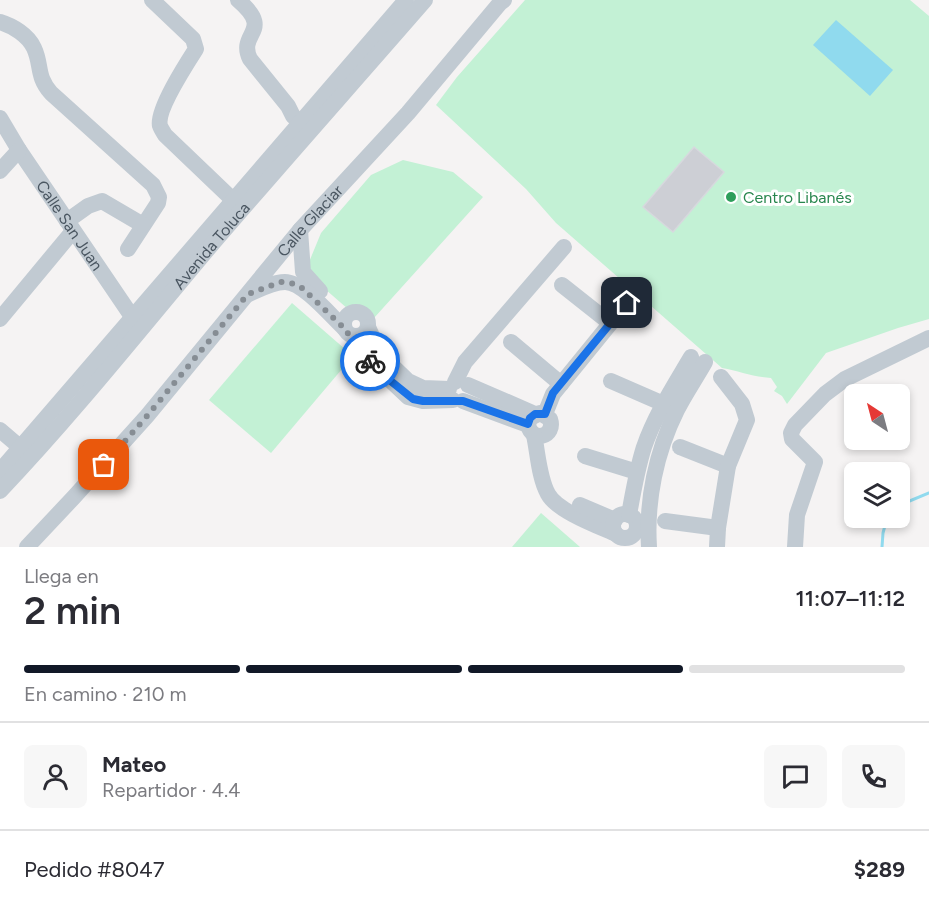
<!DOCTYPE html>
<html lang="es">
<meta charset="utf-8">
<style>
:root{--surface:#fff;--page:#f7f7f7;--text:#2b2b33;--muted:#7c7c81;--line:#e1e1e2;--accent:#111827}
body{margin:0;font-family:Figtree,sans-serif;background:var(--page);color:var(--text);height:100vh;display:flex;flex-direction:column;font-size:22px;white-space:nowrap}
*{box-sizing:border-box;margin:0}
p{font-size:20px;color:var(--muted)}
.icon{flex:none;width:33px;height:33px;fill:none;stroke:currentColor;stroke-width:2;stroke-linecap:round;stroke-linejoin:round}
.map{position:relative;height:547px;overflow:hidden}
.panel{display:flex;flex-direction:column;background:var(--surface);flex:1}
.panel>*{flex:none}
.needle{width:39px;rotate:324deg}
.tools{position:absolute;left:844px;top:384px;display:grid;gap:12px}
.tools a{display:grid;place-items:center;width:66px;height:66px;border-radius:9px;background:var(--surface);box-shadow:0 3px 9px #0003;font-size:30px}
.pin{position:absolute;display:grid;place-items:center;width:51px;height:51px;color:#fff;margin:-26px;border-radius:12px;box-shadow:0 3px 9px #0006}
.courier{position:absolute;display:grid;place-items:center;width:60px;height:60px;margin:-30px;border:4px solid #1a73e8;border-radius:50%;background:#fff;color:#222;box-shadow:0 2px 8px #0007}
.headline em{font-style:normal;font-weight:600}
.headline div{display:flex;flex-direction:column-reverse}
.headline{display:flex;align-items:center;justify-content:space-between;height:102px;padding:0 24px}
h1{font-size:39px;font-weight:600;line-height:45px}
.bar{display:grid;grid-template-columns:repeat(4,1fr);gap:9px 6px;align-content:center;height:72px;padding:0 24px}
.bar i{height:8px;border-radius:4px;background:var(--line)}
.bar .active{background:var(--accent)}
.bar p{grid-column:span 4}
.line{display:flex;align-items:center;gap:15px;padding:0 24px;border-top:2px solid var(--line)}
.line div{flex:1}
.round{display:grid;place-items:center;flex:none;width:63px;height:63px;border-radius:9px;background:var(--page)}
.map>svg:first-child{display:block}
</style>
<div class="map">
<svg width="929" height="547" viewBox="0 0 929 547">
<rect width="100%" height="100%" fill="#f5f3f3"/>
<g fill="#c3f1d5">
<path d="M525 0H910L929 16V319L898 328 826 353 787 404 782 396 774 391 777 387 771 378C753 377 739 371 722 368L556 223 526 189 436 105 457 77Z"/>
<polygon points="403,160 453,172 483,197 374,318 356,305 348,309 310,276 307,267 321,233 371,175"/>
<polygon points="292,303 353,356 271,453 209,400"/>
<polygon points="541,513 580,547 512,547"/>
</g>
<polygon fill="#90daee" points="836,20 893,70 870,96 813,45"/>
<g fill="none" stroke-linecap="round" stroke-linejoin="round">
<g stroke="#90daee" stroke-width="3">
<polyline points="900,505 929,493"/>
<polyline points="882,547 883,533 887,518"/>
</g>
</g>
<polygon fill="#cdcfd5" stroke="#d7d9de" stroke-width="1.5" points="694,147 724,172 673,232 643,207"/>
<g fill="none" stroke-linecap="round" stroke-linejoin="round">
<g stroke="#c1cad2" stroke-width="16">
<path d="M152 0 193 39 196 49C187 63 156 111 160 126 160 127 164 133 165 135L233 200"/>
<path d="M238 0C275 32 237 32 250 59L288 106 293 116 309 130"/>
<path d="M0 22C13 26 28 35 34 48 42 65 36 76 51 93L153 185 159 197 158 203 128 249"/>
<path id="s1" d="M0 118 19 150 139 327"/>
<polyline points="0,171 19,150"/>
<polyline points="67,221 88,206 102,201 143,225"/>
<polyline points="300,230 303,272 320,291"/>
<polyline points="562,285 610,323"/>
<path d="M249 294C260 289 273 282 285 282 303 282 331 316 344 328"/>
<circle cx="356" cy="324" r="12"/>
<polyline points="0,319 73,231"/>
<polyline points="368,327 380,354 408,381 423,388 449,389"/>
<polyline points="357,336 371,362 408,397 423,401 453,400"/>
<polyline points="511,342 561,384"/>
<polyline points="611,381 673,408"/>
<polyline points="455,382 465,362 564,247"/>
<polyline points="468,385 535,414"/>
<path d="M463 401 528 425C532 443 556 437 550 419L540 413 530 418 528 425"/>
<polyline points="545,414 553,394 627,303"/>
<polyline points="0,430 21,448"/>
<path d="M534 435C538 454 539 478 548 494 557 511 598 526 616 534"/>
<polyline points="680,447 728,466"/>
<polyline points="585,456 637,472"/>
<polyline points="0,471 406,0"/>
<path id="s2" d="M0 491C73 414 139 331 207 250 279 166 352 84 425 0"/>
<polyline points="580,505 615,520"/>
<circle cx="625" cy="526" r="12"/>
<path d="M629 515C633 492 637 469 644 447 655 415 674 386 691 357"/>
<polyline points="665,521 718,528"/>
<path id="s3" d="M27 547 74 497 147 416 300 230 408 113 500 3 504 0"/>
<path d="M649 547C646 501 656 452 677 410 685 394 696 378 705 362"/>
<polyline points="717,547 718,528 728,466 747,420 742,404 721,377"/>
<polyline points="795,547 797,515 815,462 792,439 791,433 795,425 825,394 845,379 929,338"/>
</g>
</g>
<g fill="none" stroke-linecap="round" stroke-linejoin="round">
<polyline stroke="#868d94" stroke-width="6" stroke-dasharray="0 10.8" points="104,465 147,416 248,294 281,282 291,283 301,287 344,328 347,333 357,336 370,361"/>
<polyline stroke="#1a73e8" stroke-width="8" points="370,361 382,374 413,399 423,401 463,401 528,424 530,418 535,414 545,414 553,393 627,303"/>
</g>
<circle fill="#2e9e5b" stroke="#fff" stroke-width="2" cx="731" cy="197" r="6"/>
<g text-anchor="middle" stroke-width="6" stroke-linejoin="round" paint-order="stroke">
<g font-size="16" fill="#27864d" stroke="#fff" text-anchor="start">
<text x="743" y="203">Centro Libanés</text>
</g>
<g font-size="16" fill="#4a5661" stroke="#fff">
<text dy="6" stroke="none"><textPath href="#s3" startOffset="432">Calle Glaciar</textPath></text>
<text dy="6" stroke="none"><textPath href="#s1" startOffset="128">Calle San Juan</textPath></text>
<text dy="6" stroke="none"><textPath href="#s2" startOffset="324">Avenida Toluca</textPath></text>
</g>
</g>
</svg>
<div class="tools">
<a><svg class="needle" viewBox="-14 -14 28 28"><path d="M0-13l5 13h-10z" fill="#e53935"/><path d="M0 13l5-13h-10z" fill="#7c7c81"/></svg></a>
<a><svg class="icon" aria-label="layers" viewBox="0 0 24 24"><path d="M12 4l9 5-9 5-9-5zM3 14l9 5 9-5"/></svg></a>
</div>
<div class="pin" style="left:104px;top:465px;background:#ea580c"><svg class="icon" aria-label="bag" viewBox="0 0 24 24"><path d="M5 8h14l-1 12H6zM9 8a3 3 0 0 1 6 0"/></svg></div>
<div class="pin" style="left:627px;top:303px;background:#1f2937"><svg class="icon" aria-label="home" viewBox="0 0 24 24"><path d="M3 11l9-7 9 7M6 9v11h12V9"/></svg></div>
<div class="courier" style="left:370px;top:361px"><svg class="icon" aria-label="bike" viewBox="0 0 24 24"><circle cx="6" cy="16" r="4"/><circle cx="18" cy="16" r="4"/><path d="M6 16l4-8h5l3 8M10 8l3 8H6M13 5h3"/></svg></div>
</div>
<section class="panel">
<div class="headline"><div><h1>2 min</h1><p>Llega en</p></div><em>11:07–11:12</em></div>
<div class="bar"><i class="active"></i><i class="active"></i><i class="active"></i><i></i><p>En camino · 210 m</p></div>
<div class="line" style="height:108px"><a class="round"><svg class="icon" aria-label="person" viewBox="0 0 24 24"><circle cx="12" cy="8" r="4"/><path d="M4 21q1-7 8-7t8 7"/></svg></a><div><b>Mateo</b><p>Repartidor · 4.4</p></div><a class="round"><svg class="icon" aria-label="chat" viewBox="0 0 24 24"><path d="M4 5h16v11H9l-5 4z"/></svg></a><a class="round"><svg class="icon" aria-label="phone" viewBox="0 0 24 24"><path d="M5 4h4l2 5-3 2q2 4 5 5l2-3 5 2v4C11 20 4 13 5 4z"/></svg></a></div>
<div class="line" style="height:78px"><div>Pedido #8047</div><b>$289</b></div>
</section>
